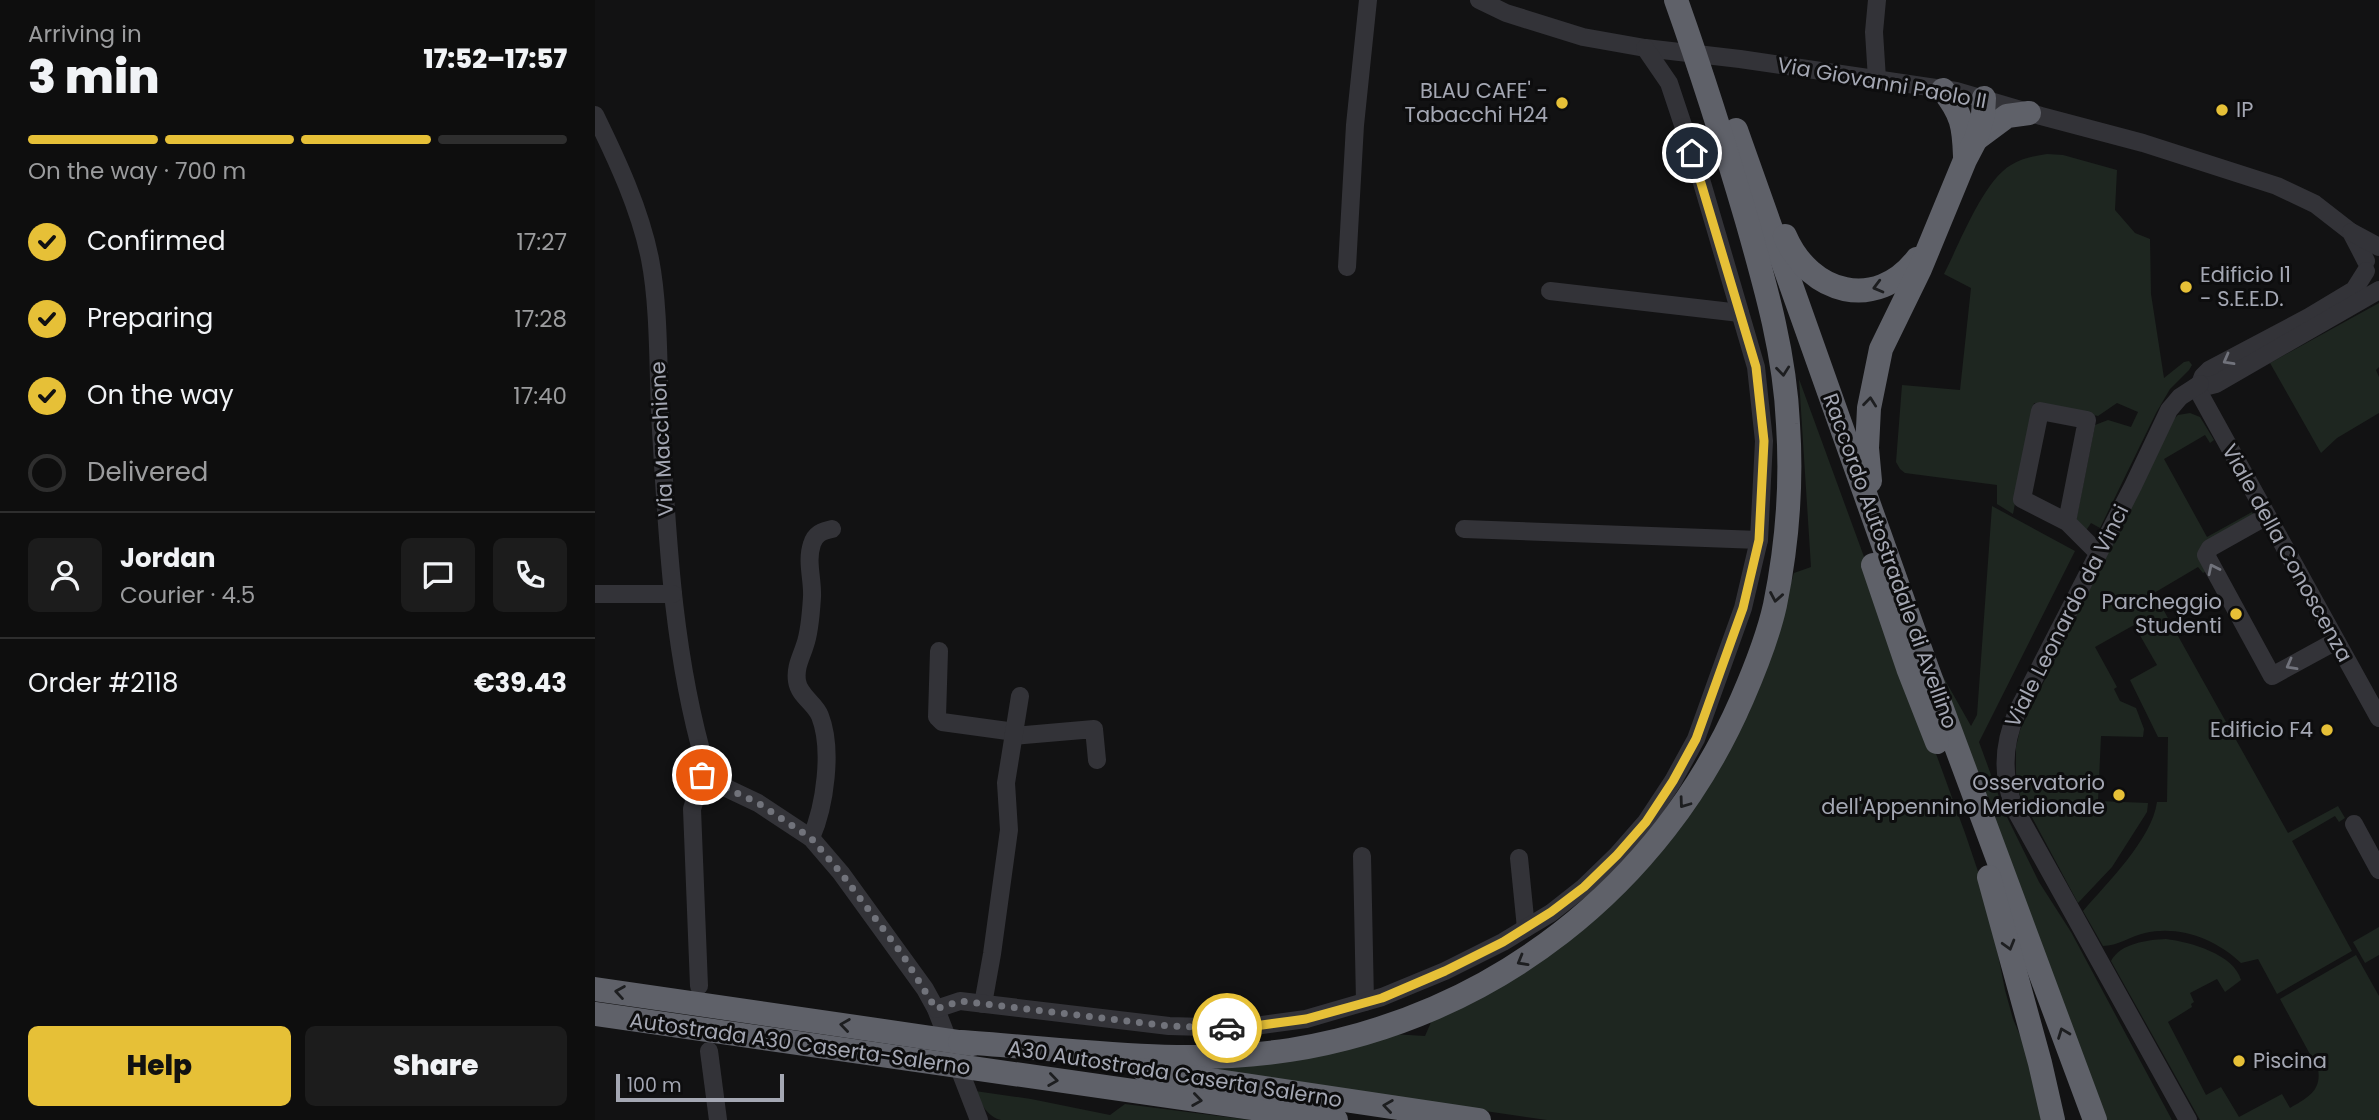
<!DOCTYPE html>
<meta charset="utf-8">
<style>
:root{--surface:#0e0e0e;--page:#1c1c1c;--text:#f1f3f6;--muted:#9b9c9e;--line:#2e2e2e;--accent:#e6c037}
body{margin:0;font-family:Poppins,sans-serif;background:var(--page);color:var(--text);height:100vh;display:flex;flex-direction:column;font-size:26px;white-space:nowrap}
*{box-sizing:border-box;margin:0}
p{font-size:23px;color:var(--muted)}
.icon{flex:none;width:38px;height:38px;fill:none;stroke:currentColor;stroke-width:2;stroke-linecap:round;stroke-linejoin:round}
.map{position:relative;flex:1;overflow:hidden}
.panel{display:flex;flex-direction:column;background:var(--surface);width:595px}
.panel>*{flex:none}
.scale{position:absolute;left:21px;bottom:18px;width:168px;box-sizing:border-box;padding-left:7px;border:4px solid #a4a7b3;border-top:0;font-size:19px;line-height:24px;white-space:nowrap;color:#a4a7b3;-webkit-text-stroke:5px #0d0d0e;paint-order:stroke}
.pin{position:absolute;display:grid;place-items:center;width:60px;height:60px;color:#fff;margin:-30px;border:4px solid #fff;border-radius:50%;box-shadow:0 2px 7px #0007}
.courier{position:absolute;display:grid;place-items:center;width:70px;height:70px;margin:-35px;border:5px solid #e6c037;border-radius:50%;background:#fff;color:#222;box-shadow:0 2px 9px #0007}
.head em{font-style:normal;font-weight:800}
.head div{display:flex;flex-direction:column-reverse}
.head{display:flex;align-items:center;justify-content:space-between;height:119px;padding:0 28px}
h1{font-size:46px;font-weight:800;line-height:52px}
.bar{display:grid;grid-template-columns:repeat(4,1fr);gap:10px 7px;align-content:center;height:84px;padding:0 28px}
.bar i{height:9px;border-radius:5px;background:var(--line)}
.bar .current{background:var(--accent)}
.bar p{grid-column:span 4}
.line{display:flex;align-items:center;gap:18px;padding:0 28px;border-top:2px solid var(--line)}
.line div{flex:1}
.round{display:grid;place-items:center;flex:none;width:74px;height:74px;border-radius:10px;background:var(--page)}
ol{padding:0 28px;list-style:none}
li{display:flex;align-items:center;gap:21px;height:77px}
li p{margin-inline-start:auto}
li .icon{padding:7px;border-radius:50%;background:var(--accent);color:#111;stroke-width:4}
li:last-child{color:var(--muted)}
li i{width:38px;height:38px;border:4px solid var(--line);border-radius:50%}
.button{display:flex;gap:14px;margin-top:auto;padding:14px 28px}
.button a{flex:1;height:80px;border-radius:10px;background:var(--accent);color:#111;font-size:28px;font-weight:800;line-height:80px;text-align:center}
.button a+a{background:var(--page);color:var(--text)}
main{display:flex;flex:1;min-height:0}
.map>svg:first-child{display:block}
</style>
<main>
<section class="panel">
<div class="head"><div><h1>3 min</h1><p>Arriving in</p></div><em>17:52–17:57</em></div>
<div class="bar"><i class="current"></i><i class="current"></i><i class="current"></i><i></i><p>On the way · 700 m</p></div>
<ol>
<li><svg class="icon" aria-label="check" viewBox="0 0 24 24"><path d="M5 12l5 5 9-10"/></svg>Confirmed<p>17:27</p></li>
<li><svg class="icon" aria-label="check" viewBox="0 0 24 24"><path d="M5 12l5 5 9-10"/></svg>Preparing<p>17:28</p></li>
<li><svg class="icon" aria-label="check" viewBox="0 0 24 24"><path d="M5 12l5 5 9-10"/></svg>On the way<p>17:40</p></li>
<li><i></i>Delivered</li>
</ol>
<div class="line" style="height:126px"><a class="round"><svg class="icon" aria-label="person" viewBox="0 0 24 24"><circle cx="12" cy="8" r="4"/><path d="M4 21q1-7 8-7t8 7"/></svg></a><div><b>Jordan</b><p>Courier · 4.5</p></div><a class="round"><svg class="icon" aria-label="chat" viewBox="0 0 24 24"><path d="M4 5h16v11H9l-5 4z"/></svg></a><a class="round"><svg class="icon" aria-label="phone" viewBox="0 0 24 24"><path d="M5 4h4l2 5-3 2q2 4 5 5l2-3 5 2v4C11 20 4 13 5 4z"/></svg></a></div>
<div class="line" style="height:91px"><div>Order #2118</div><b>€39.43</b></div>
<div class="button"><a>Help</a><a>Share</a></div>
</section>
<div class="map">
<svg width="1784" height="1120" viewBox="0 0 1784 1120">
<rect width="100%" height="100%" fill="#121213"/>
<g fill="#1e2620">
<path d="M1452 154 1468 155 1522 170 1520 210 1540 233 1555 239 1556 294 1569 378 1589 362 1594 361 1597 365 1594 370 1575 389 1561 413 1505 528 1496 523 1490 532 1481 521 1500 425 1513 420 1536 427 1543 412 1522 403 1503 416 1439 403 1418 514 1402 504V485L1310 473 1305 469 1301 462 1307 385 1365 390 1376 288 1349 274C1364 245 1388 181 1416 165 1427 158 1440 156 1452 154Z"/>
<polygon points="1784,303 1784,367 1781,370 1784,377 1784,413 1742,438 1726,453 1675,363"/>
<polygon points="1204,379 1370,833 1391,895 1410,990 1418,1019 1435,1059 1448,1120 952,1120 624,1072 619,1066 797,1034 830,1036 837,1020 980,936 1059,861 1108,796 1154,713 1176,651 1199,573 1216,567"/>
<path d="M1595 413 1605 417 1619 440 1615 443 1610 435 1569 459 1612 537 1657 512 1660 518 1613 544 1614 570 1608 573 1603 567 1559 593 1693 833 1743 806 1750 818 1744 822 1740 816 1697 841 1757 951 1682 994 1663 959 1646 963C1621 939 1584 925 1550 933 1536 936 1522 946 1508 946L1488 911C1512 883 1557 839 1562 802H1572L1573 737H1563L1535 680 1562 665 1539 625 1500 647 1522 687 1519 689 1525 701 1541 708 1549 729 1548 737 1506 736 1503 801 1553 803 1552 812 1517 867 1483 903 1424 793 1421 773V747L1425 730 1579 419 1583 415Z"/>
<polygon points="1397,506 1480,551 1384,742 1410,813 1444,882 1476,932 1577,1120 1511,1120 1346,673 1376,726 1382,715"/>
<polygon points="1784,927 1784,955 1770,963 1758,942"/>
<path d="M1571 939C1595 942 1639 954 1646 980L1630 992 1622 979 1595 993 1599 1002 1596 1004 1597 1007 1573 1022 1611 1095 1626 1087 1644 1117 1687 1094 1695 1108C1712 1098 1727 1091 1723 1069L1685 999 1761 955 1784 996V1120H1605L1516 961C1526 943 1552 940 1571 939Z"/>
<path d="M380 1091 436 1099 515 1115 530 1104 655 1120H406C391 1116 387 1104 380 1091Z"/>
</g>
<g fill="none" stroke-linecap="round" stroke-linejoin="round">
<g stroke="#333338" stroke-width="18">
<polyline points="884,0 911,13 988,37 1050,48 1145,59 1361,91 1446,116 1548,143 1682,186 1720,204 1756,232 1771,261"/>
<polyline points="1282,79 1279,32 1282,0"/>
<path d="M0 115C22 160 45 209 55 259 64 305 63 365 65 413 72 533 77 655 112 771"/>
<polyline points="1756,232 1784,247"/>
<polyline points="752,267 760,125 773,0"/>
<polyline points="955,291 1145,313"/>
<polyline points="1605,384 1608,376 1614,370 1714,317 1759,290 1771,271"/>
<polyline points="1605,384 1613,386 1621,384 1784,290"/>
<polyline points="1601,387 1784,718"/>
<polyline points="1672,516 1615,548 1611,555 1677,676 1741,641"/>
<polyline points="1472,522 1427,499 1445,411 1492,420 1472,522 1503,553"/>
<polyline points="869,529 1164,540"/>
<polyline points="0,594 78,594"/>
<polyline points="344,651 342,717 347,722 420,732"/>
<polyline points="418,736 499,729 502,760"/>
<polyline points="125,785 163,803 216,838 246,873 330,989 341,1009 384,1120"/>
<polyline points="1759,824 1784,870"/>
<path d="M216 838C230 806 238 749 225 716 220 703 204 696 202 681 200 667 206 658 210 645 215 631 216 612 217 597 218 580 211 561 217 544 220 534 227 531 237 529"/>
<polyline points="767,856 770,1002"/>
<polyline points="924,858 931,928"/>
<polyline points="104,986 97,809 101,796 110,789"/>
<polyline points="388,1004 397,954 414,830 411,783 425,696"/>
<polyline points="341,1009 365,1001 574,1026 645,1028 711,1019 787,997 850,971 908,942 956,913 989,887 1022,855 1051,822 1078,781 1101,739 1148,608 1164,540 1169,441 1161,367 1105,176 1074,83 1050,48"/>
<polyline points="114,1051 123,1120"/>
<path d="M1593 1120 1420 809C1406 776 1408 744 1422 712L1538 486 1574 410 1585 397 1605 384"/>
</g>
<g stroke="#5f6169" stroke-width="24">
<path d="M1348 90C1367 114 1369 126 1370 156"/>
<polyline points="1141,130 1333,671 1500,1120"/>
<polyline points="1381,139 1412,116 1434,113"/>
<path d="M1190 236C1215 294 1281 312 1322 259"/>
<polyline points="1275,481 1272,448 1274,408 1286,349 1325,269 1370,160 1381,139 1388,115 1389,98"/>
<polyline points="1278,565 1313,668 1342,742"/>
<polyline points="1394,877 1445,1063 1458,1120"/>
<polyline points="0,989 378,1044"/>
<polyline points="0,1014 741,1120"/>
<path d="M365 1042C475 1049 585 1067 695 1050 897 1018 1066 886 1147 699 1160 669 1173 637 1180 605 1192 546 1197 484 1193 424 1190 354 1171 288 1152 221 1130 146 1107 73 1081 0"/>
<polyline points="549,1070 884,1120"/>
</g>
</g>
<defs><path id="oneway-chevron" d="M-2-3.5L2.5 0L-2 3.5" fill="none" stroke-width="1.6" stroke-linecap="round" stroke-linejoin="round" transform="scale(1.75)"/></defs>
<g stroke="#1d1e20">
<use href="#oneway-chevron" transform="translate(1283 287) rotate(165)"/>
<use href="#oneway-chevron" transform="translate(1188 371) rotate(84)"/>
<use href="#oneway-chevron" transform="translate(1275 402) rotate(-84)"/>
<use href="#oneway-chevron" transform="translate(1181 597) rotate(100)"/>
<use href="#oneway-chevron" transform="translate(1089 803) rotate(126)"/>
<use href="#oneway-chevron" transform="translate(1414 945) rotate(74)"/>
<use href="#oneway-chevron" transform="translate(927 961) rotate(150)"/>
<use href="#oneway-chevron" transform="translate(25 992) rotate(-171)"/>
<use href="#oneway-chevron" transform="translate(250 1025) rotate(-172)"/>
<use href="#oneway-chevron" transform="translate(1468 1033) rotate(-111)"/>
<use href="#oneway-chevron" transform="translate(458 1080) rotate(8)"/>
<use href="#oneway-chevron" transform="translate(602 1100) rotate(8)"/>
<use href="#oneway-chevron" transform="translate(793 1106) rotate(-172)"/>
</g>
<g stroke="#71737c">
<use href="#oneway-chevron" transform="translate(1633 360) rotate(151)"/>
<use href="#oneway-chevron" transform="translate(1618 569) rotate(-116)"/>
<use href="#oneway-chevron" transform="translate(1696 665) rotate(151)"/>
</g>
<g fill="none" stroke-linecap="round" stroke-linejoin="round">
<polyline stroke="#71737b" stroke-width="7" stroke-dasharray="0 12.6" points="107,775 111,771 120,771 125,776 125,785 163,803 216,838 246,873 307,954 341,1009 365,1001 574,1026 632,1028"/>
<polyline stroke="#e6c037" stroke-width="9" points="632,1028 645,1028 711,1019 787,998 850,971 908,942 956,912 989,887 1022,855 1051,822 1078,781 1101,739 1148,608 1164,540 1169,441 1161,367 1097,153"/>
</g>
<g fill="#e6c037" stroke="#0d0d0e" stroke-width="2.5">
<circle cx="967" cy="103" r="7"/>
<circle cx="1627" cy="110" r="7"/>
<circle cx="1591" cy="287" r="7"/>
<circle cx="1641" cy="614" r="7"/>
<circle cx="1732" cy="730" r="7"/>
<circle cx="1524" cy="795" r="7"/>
<circle cx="1644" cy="1061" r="7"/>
</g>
<g text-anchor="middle" stroke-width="6" stroke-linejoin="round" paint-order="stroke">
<g font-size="21" fill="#a4a7b3" stroke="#0d0d0e">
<text transform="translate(1287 83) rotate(10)" y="7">Via Giovanni Paolo II</text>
<text transform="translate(67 439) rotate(-93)" y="7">Via Macchione</text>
<text transform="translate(1692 553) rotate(61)" y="7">Viale della Conoscenza</text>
<text transform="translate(1295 561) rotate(70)" y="7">Raccordo Autostradale di Avellino</text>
<text transform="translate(1472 616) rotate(-63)" y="7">Viale Leonardo da Vinci</text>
<text transform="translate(205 1044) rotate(8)" y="7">Autostrada A30 Caserta-Salerno</text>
<text transform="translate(580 1074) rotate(9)" y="7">A30 Autostrada Caserta Salerno</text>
</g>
<g font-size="21" fill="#a4a7b3" stroke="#0d0d0e" text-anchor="end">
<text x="953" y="98">BLAU CAFE' -<tspan x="953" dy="24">Tabacchi H24</tspan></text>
<text x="1641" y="117" text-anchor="start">IP</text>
<text x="1605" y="282" text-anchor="start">Edificio I1<tspan x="1605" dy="24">- S.E.E.D.</tspan></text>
<text x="1627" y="609">Parcheggio<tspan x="1627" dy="24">Studenti</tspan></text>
<text x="1718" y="737">Edificio F4</text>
<text x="1510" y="790">Osservatorio<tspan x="1510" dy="24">dell'Appennino Meridionale</tspan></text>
<text x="1658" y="1068" text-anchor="start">Piscina</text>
</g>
</g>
</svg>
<div class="scale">100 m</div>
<div class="pin" style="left:107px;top:775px;background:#ea580c"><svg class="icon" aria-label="bag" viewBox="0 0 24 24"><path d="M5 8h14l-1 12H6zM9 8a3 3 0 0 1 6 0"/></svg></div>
<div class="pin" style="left:1097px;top:153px;background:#1f2937"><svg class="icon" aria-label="home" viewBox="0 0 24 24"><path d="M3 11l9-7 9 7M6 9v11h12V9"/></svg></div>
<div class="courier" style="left:632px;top:1028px"><svg class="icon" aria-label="car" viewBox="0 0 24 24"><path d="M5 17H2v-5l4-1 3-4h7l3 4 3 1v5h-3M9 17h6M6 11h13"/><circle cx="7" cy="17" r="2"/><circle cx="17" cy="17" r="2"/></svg></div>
</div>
</main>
